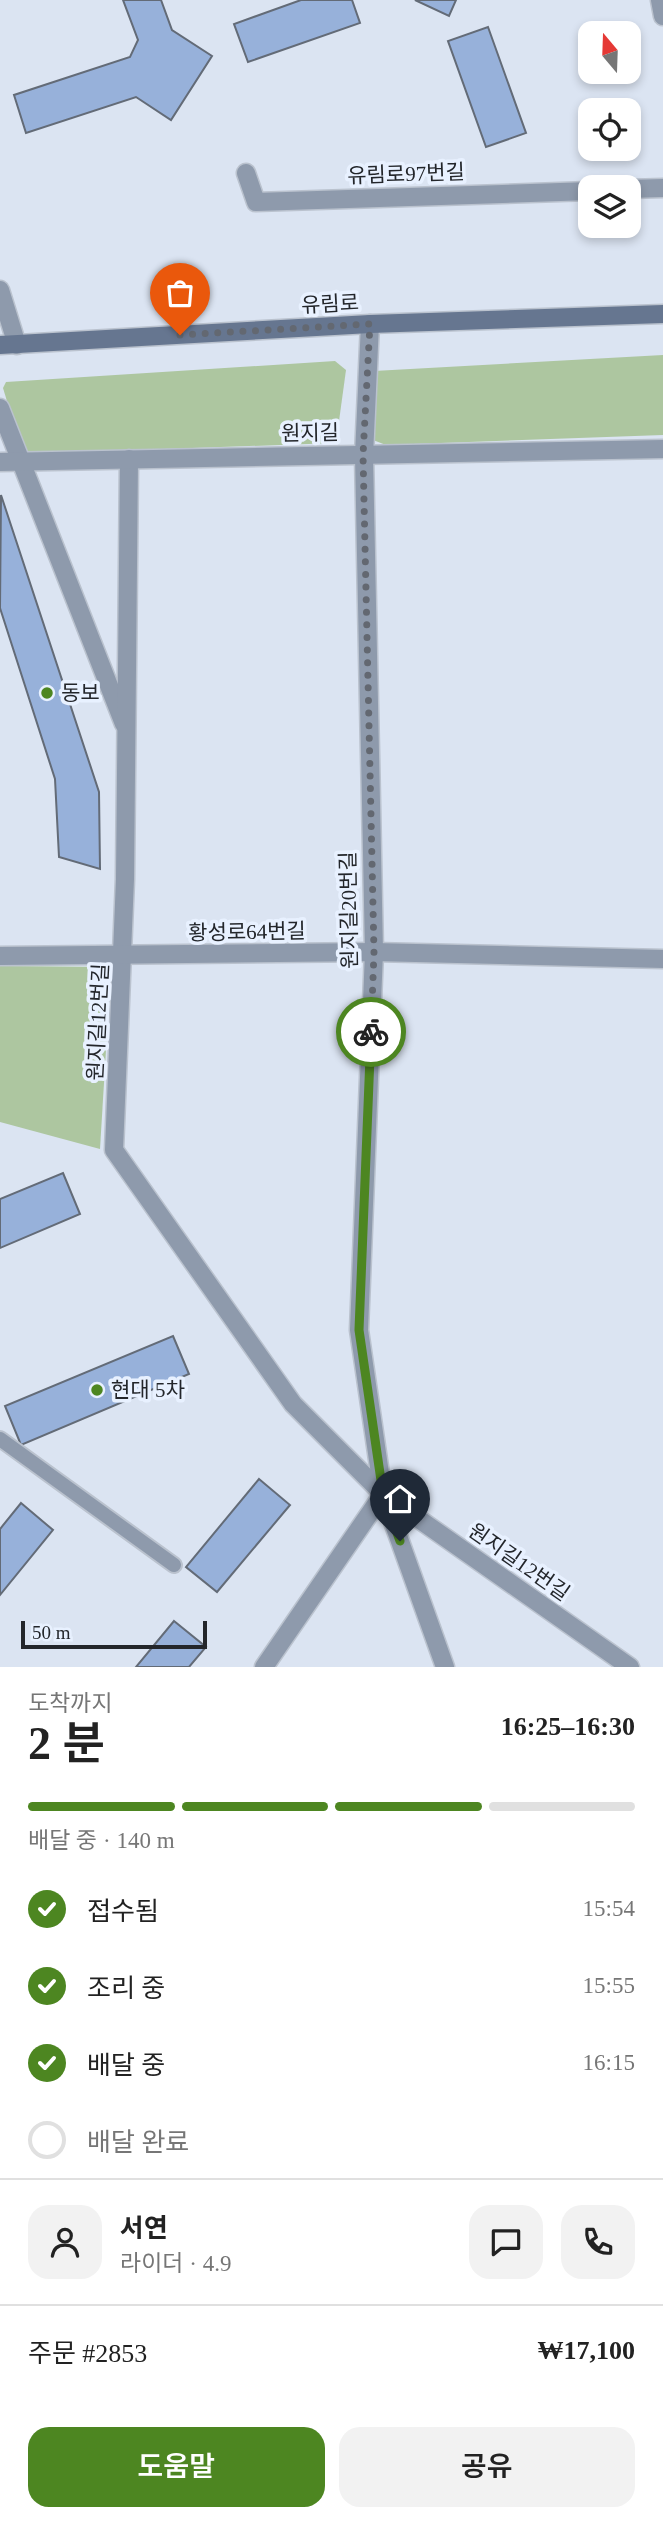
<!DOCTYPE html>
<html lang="ko">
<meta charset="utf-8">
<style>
:root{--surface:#fff;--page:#f2f2f2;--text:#222;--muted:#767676;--line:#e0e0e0;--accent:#4d8621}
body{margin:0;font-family:"Times New Roman","Noto Sans KR",serif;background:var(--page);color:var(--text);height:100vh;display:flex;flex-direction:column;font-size:26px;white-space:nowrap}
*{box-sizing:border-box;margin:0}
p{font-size:23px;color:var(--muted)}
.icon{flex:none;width:38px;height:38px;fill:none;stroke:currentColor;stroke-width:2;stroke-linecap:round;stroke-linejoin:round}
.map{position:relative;height:1667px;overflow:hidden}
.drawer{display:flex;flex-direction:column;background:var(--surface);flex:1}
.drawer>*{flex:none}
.needle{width:46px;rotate:341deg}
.controls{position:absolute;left:578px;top:21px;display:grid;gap:14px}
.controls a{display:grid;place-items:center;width:63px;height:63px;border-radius:14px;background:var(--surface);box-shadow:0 4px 10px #0003;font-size:35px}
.scale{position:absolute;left:21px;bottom:18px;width:186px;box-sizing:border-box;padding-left:7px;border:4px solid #23262b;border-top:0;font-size:19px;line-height:24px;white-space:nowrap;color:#23262b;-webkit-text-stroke:5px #e8f1ff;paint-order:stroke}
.pin{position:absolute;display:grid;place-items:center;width:60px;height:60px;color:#fff;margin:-72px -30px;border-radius:50% 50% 50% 0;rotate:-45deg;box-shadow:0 0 7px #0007}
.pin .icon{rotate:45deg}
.courier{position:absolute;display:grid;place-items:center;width:70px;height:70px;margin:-35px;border:5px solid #4d8621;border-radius:50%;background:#fff;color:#222;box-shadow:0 2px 9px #0007}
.summary em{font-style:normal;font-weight:600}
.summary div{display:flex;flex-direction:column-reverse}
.summary{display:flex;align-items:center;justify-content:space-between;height:119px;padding:0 28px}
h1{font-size:46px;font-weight:600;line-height:52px}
.bar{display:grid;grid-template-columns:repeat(4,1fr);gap:10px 7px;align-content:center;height:84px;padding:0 28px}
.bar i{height:9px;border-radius:5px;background:var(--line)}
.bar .active{background:var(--accent)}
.bar p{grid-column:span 4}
.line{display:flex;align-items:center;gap:18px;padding:0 28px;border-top:2px solid var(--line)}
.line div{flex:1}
.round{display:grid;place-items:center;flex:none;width:74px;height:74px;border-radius:21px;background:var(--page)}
ol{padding:0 28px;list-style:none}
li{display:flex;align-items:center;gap:21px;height:77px}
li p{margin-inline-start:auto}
li .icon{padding:7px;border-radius:50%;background:var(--accent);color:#fff;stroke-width:4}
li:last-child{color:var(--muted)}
li i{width:38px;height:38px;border:4px solid var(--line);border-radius:50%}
.button{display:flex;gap:14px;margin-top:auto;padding:14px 28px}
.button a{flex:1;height:80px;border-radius:21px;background:var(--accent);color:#fff;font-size:28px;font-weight:600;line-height:80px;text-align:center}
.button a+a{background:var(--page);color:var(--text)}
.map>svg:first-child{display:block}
</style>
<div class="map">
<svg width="663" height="1667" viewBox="0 0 663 1667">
<rect width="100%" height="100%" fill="#dbe4f2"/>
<g fill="#adc6a0">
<polygon points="663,355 663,435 386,445 373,440 374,371"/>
<polygon points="335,361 346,370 336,443 23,454 3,388 6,382"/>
<polygon points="0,966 111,967 100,1149 0,1122"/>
</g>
<g fill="#97b1da" stroke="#636b77" stroke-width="2">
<polygon points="123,0 161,0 172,30 212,56 171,120 136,97 26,133 14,95 130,57 138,40"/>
<polygon points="301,0 352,0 360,23 248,62 234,24"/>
<polygon points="415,0 456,0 449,16"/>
<polygon points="488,27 526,133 486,147 448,41"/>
<polygon points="1,495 99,792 100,869 59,857 55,779 0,608"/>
<polygon points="63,1173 80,1214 0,1248 0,1199"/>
<polygon points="173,1336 189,1374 21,1445 5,1406"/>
<polygon points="259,1479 290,1505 217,1592 186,1567"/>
<polygon points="21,1503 53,1530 0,1595 0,1529"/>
<polygon points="174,1621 206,1647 189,1667 136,1667"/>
</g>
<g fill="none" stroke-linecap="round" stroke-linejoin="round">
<defs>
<polyline id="lane" points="0,1439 174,1565"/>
<g id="street">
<polyline points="660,0 663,16"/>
<polyline points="246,173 256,202 590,191"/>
<polyline points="628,189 663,188"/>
<polyline points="0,290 17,345"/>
<polyline points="370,324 364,455 374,952 359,1330 383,1494 445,1667"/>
<polyline points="0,408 124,724"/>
<polyline points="129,459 125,879 114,1150 293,1404 383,1494 630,1667"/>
<polyline points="0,462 663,449"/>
<polyline points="0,956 374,952 663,959"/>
<polyline points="264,1667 383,1494"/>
</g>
<polyline id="secondary" points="0,345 370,324 663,314"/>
</defs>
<use href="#lane" stroke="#bac2ce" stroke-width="18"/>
<use href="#street" stroke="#bac2ce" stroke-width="21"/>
<use href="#secondary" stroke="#bac2ce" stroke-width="21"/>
<use href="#lane" stroke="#8e9aac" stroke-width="14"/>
<use href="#street" stroke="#8e9aac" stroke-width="18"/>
<use href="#secondary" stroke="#667690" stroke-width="18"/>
</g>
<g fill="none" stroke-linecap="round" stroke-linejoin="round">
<polyline stroke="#636871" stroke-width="7" stroke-dasharray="0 12.6" points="180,335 370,324 363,455 374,952 371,1032"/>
<polyline stroke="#4d8621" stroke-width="9" points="371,1032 359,1330 383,1494 400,1541"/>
</g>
<g fill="#4d8621" stroke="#e8f1ff" stroke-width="2.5">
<circle cx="47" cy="693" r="7"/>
<circle cx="97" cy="1390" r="7"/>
</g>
<g text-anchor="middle" stroke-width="7" stroke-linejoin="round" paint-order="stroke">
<g font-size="21" fill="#23262b" stroke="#e8f1ff">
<text transform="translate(406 174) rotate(-2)" y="7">유림로97번길</text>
<text transform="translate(330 304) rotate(-3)" y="7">유림로</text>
<text transform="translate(310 433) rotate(-1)" y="7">원지길</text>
<text transform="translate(349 910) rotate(-91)" y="7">원지길20번길</text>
<text transform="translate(247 932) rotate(-1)" y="7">황성로64번길</text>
<text transform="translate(98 1022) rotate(-87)" y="7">원지길12번길</text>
<text transform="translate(519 1562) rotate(35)" y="7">원지길12번길</text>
</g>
<g font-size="21" fill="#23262b" stroke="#e8f1ff" text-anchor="start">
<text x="61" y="700">동보</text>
<text x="111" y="1397">현대 5차</text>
</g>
</g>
</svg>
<div class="controls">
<a><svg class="needle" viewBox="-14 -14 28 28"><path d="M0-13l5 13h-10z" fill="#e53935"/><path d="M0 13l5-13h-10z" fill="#767676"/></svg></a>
<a><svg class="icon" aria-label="locate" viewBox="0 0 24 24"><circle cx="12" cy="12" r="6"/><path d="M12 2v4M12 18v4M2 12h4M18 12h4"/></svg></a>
<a><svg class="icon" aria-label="layers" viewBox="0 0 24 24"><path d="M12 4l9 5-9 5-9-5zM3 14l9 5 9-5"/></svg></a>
</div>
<div class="scale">50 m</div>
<div class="pin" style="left:180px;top:335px;background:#ea580c"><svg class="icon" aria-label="bag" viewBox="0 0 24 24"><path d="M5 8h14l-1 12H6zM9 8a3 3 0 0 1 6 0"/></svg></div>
<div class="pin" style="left:400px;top:1541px;background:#1f2937"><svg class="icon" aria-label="home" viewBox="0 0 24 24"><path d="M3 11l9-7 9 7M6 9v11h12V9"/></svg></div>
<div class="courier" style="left:371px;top:1032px"><svg class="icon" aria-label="bike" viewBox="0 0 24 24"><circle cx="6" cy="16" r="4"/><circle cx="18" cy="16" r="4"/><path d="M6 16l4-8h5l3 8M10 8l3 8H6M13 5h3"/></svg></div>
</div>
<section class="drawer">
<div class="summary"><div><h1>2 분</h1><p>도착까지</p></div><em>16:25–16:30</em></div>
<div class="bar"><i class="active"></i><i class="active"></i><i class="active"></i><i></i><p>배달 중 · 140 m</p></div>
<ol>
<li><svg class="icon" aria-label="check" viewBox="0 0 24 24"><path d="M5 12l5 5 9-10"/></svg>접수됨<p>15:54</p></li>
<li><svg class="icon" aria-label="check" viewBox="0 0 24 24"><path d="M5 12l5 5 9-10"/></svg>조리 중<p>15:55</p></li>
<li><svg class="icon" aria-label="check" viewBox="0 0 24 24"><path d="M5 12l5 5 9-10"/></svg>배달 중<p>16:15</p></li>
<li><i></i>배달 완료</li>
</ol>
<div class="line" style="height:126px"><a class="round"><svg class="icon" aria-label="person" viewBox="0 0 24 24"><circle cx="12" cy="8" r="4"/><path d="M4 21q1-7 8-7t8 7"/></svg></a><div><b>서연</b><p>라이더 · 4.9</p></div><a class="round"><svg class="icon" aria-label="chat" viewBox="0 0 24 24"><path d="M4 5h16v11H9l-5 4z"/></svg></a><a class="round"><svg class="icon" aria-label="phone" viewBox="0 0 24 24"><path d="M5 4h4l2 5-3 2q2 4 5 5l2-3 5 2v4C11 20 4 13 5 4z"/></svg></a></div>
<div class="line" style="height:91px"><div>주문 #2853</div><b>₩17,100</b></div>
<div class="button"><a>도움말</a><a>공유</a></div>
</section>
